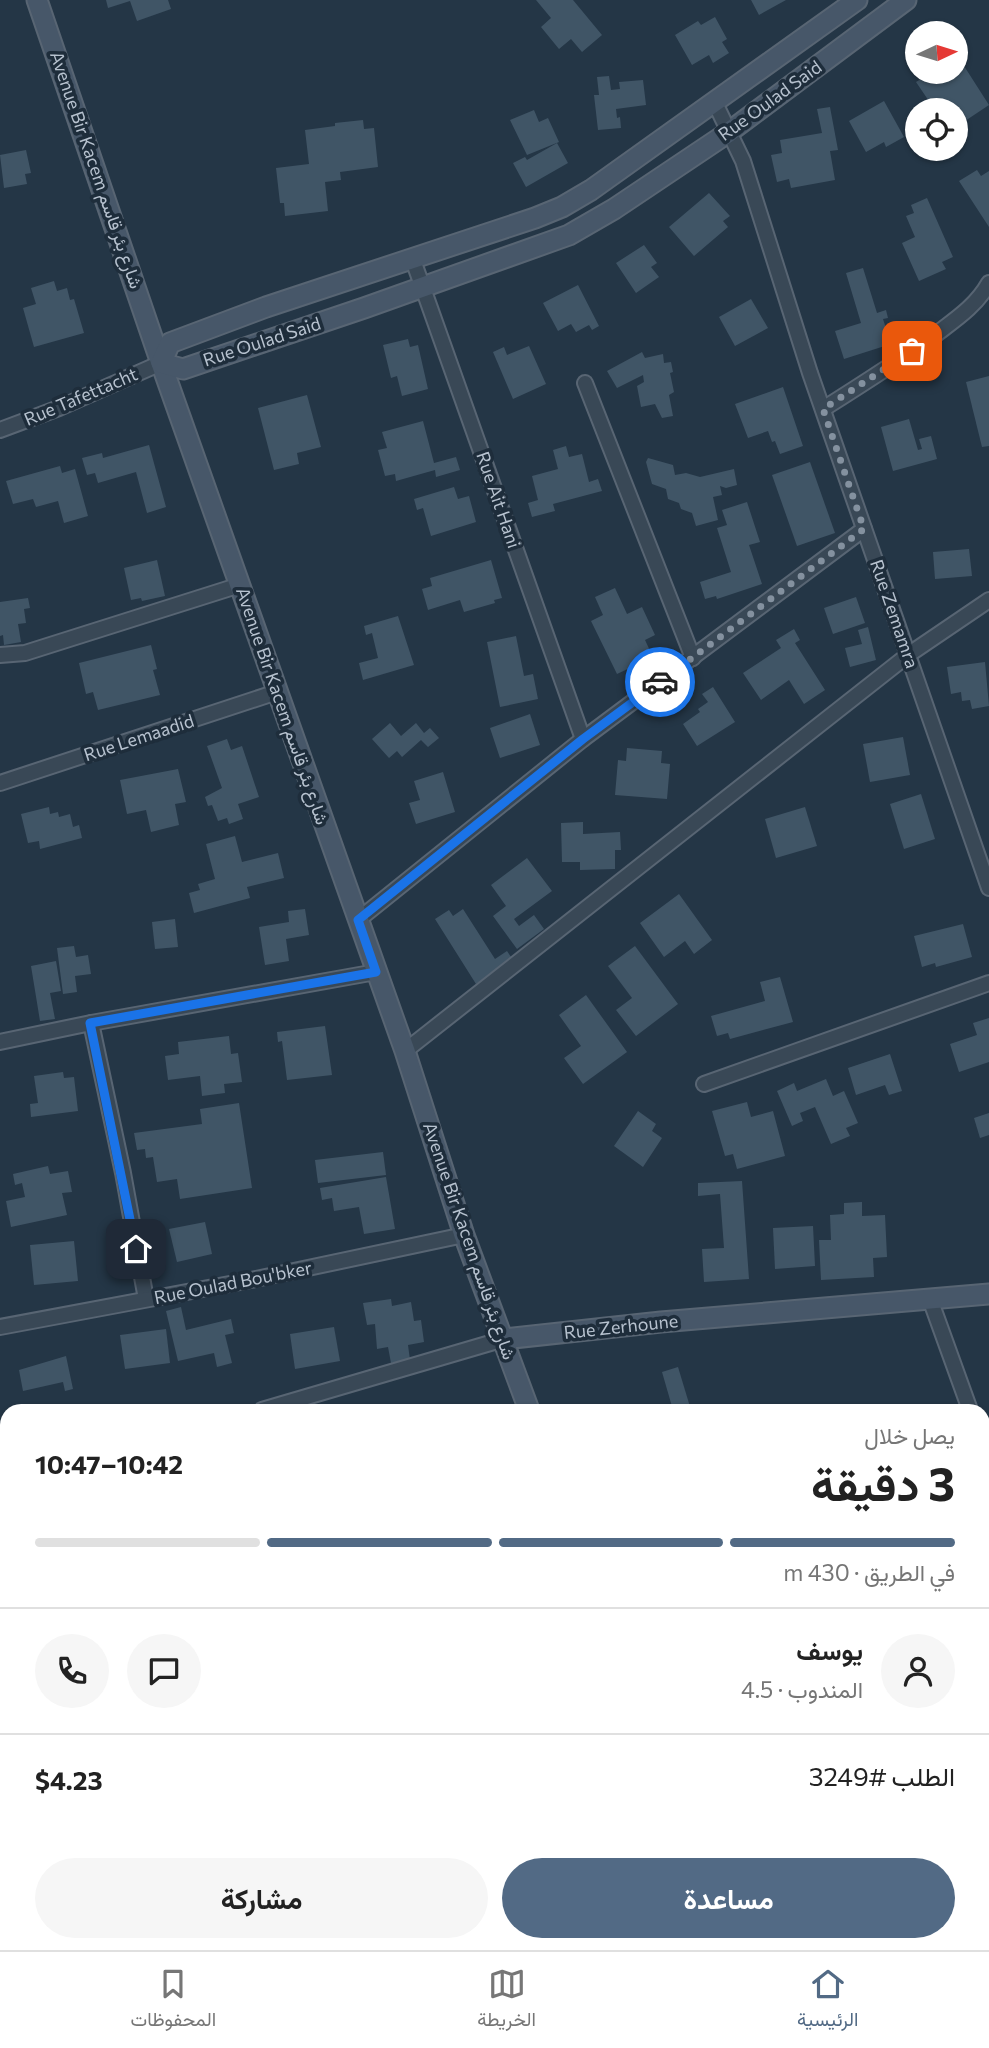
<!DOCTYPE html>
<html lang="ar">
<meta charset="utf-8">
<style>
:root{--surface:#fff;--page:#f6f6f6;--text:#222;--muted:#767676;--line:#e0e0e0;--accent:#526a85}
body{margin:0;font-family:Commissioner,Vazirmatn,sans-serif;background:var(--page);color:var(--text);direction:rtl;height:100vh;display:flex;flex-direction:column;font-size:26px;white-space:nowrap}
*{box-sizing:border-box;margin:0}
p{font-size:23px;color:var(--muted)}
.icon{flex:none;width:38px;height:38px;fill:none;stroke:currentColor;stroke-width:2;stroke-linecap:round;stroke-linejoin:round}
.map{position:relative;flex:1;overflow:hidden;direction:ltr}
.panel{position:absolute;left:0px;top:1404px;width:990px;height:548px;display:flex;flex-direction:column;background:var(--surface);border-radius:21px 21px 0 0;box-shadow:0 2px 5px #0004;direction:rtl}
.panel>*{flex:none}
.needle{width:46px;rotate:86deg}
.tools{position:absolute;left:905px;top:21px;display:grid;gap:14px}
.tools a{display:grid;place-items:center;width:63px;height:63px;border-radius:50%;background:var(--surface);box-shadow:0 2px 5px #0004;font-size:35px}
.pin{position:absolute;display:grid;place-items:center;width:60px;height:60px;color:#fff;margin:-30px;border-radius:14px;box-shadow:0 4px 10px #0006}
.courier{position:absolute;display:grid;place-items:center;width:70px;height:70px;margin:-35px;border:5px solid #1a73e8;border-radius:50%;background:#fff;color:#222;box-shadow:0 2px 9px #0007}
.head em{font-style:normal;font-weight:700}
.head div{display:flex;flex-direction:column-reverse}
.head{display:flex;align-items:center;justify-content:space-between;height:119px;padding:0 35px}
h1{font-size:46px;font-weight:700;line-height:52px}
.bar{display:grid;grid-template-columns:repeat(4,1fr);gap:10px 7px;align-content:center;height:84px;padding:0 35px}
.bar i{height:9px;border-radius:5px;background:var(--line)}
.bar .on{background:var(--accent)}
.bar p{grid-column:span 4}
.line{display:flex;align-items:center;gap:18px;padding:0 35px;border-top:2px solid var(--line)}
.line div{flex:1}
.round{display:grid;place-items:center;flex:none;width:74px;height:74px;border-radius:37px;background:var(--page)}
.primary-button{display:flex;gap:14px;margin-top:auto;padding:14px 35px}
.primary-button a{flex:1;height:80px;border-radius:42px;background:var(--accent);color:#fff;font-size:28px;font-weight:700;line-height:80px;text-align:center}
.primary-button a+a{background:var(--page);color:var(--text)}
.tabs{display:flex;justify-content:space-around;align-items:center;height:98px;border-top:2px solid var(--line);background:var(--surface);font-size:19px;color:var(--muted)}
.tabs a{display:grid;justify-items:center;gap:4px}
.tabs .on{color:var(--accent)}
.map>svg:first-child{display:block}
</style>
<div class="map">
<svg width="989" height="1950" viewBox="0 0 989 1950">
<rect width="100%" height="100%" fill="#243646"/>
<g fill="#405566">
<polygon points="106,0 168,0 171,9 137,21 130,1 108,8"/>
<polygon points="536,0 573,0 602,35 582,52 571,39 559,49 541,27 551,18"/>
<polygon points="751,0 786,0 759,15"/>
<polygon points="715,17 727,39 722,42 729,53 713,63 709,55 692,65 675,35 698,21 701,25"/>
<polygon points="957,55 989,105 956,127 956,110 935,110 916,82 932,72 956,72"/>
<polygon points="609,76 611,90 620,89 619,82 643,80 646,105 616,109 617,118 620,117 621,128 598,130 594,95 599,95 597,77"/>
<polygon points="884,101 904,137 886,147 884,142 866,152 849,121"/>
<polygon points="830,107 838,150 830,151 835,180 791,188 789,179 777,182 771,155 782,153 780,140 822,133 817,109"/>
<polygon points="534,110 539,122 548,118 559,142 527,155 510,120"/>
<polygon points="363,120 364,129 374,128 378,167 340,172 341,180 325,182 328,211 285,216 284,203 280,203 276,168 309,164 305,130 335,126 335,123"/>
<polygon points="557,143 568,163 526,187 513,163 525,157 527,160"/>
<polygon points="26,150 31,173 25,174 27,184 4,188 0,155"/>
<polygon points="977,170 981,176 989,171 989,227 959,181"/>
<polygon points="709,193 730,216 723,221 728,227 694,256 669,227"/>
<polygon points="927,198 953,257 942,262 946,269 919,281 902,243 915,237 906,216 914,213 911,205"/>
<polygon points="644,245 657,263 651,267 659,277 636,293 616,263"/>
<polygon points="863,268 877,313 886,310 888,318 883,319 891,344 844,359 835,331 861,323 846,273"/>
<polygon points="54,281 57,291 67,288 70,300 74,299 84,333 34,347 23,308 36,304 31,288"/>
<polygon points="578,285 599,326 592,330 589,325 576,332 571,324 558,331 543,303"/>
<polygon points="751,299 768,328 735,346 719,317"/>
<polygon points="408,339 410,347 418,345 428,389 402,396 397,376 391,378 383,345"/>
<polygon points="529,346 546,384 513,399 493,352 504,347 507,355"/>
<polygon points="642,352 645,358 663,354 664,363 671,362 673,372 670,373 674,392 669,395 673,416 662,418 655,404 641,407 637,386 644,382 643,375 617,388 607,371"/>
<polygon points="989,376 989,446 982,447 966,382"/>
<polygon points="783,387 803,446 780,454 775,441 772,442 768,431 748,438 735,404"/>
<polygon points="307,395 321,447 297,453 299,464 274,470 258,408"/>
<polygon points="909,419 918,450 922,449 919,439 931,436 937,459 893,471 881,427"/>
<polygon points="423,421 434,463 456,457 460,470 436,477 435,470 396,481 395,474 385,476 378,450 387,448 382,432"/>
<polygon points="149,445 166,507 147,513 136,472 98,483 95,473 87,475 82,458 102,453 103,458"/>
<polygon points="566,446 569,457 582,454 589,482 598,479 602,491 553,504 555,511 532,517 528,503 538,500 532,476 558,469 553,450"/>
<polygon points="648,458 673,465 675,475 686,473 700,477 734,469 737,485 726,488 720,486 722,495 713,497 718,520 696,526 692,513 681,509 679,503 668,499 666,489 652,484 646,462"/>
<polygon points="810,462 835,533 797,546 772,475"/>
<polygon points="60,466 62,473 75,469 88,516 64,523 58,501 36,507 33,499 13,504 6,481"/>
<polygon points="454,487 458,499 469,496 476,522 431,536 423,508 417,510 414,499"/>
<polygon points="747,502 760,542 749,545 762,584 717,599 716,596 705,599 700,582 731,572 717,528 727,525 722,510"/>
<polygon points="969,549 972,576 935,579 933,552"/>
<polygon points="157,560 165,596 142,601 141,598 131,600 124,568"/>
<polygon points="491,560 502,598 494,600 495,603 464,612 460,600 428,610 422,589 432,586 430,578"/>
<polygon points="615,588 627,614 642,607 655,635 645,640 653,657 617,674 591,621 603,615 595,597"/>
<polygon points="856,597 865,623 833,634 824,608"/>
<polygon points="28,598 30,608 24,609 26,623 18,624 21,642 4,645 3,635 0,636 0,602"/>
<polygon points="398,616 414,665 363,680 359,663 378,658 372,633 366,635 364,626"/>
<polygon points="868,627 876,660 850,667 845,648 862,644 858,630"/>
<polygon points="794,629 800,640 795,643 825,690 804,704 789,680 761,700 743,673 781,648 776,640"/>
<polygon points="516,636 524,676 533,674 538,699 500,707 487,642"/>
<polygon points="151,645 157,669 153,670 160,695 98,710 93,692 86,694 79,663"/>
<polygon points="985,662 989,706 972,709 970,700 962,701 961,692 951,694 947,667"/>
<polygon points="713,687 735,722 697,746 683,724 700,712 698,709 708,702 702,694"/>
<polygon points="530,714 540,745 500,758 490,728"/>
<polygon points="390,723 401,736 416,723 424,733 430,728 439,738 428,747 421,740 402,757 397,751 389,758 372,739"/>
<polygon points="903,737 910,775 870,782 863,744"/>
<polygon points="227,739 231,750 242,746 259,797 238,804 243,819 229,824 227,818 218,821 212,805 208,806 205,797 222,788 207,746"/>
<polygon points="627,748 662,751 661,763 670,764 667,799 615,795 618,760 626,761"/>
<polygon points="178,769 186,802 175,804 179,825 151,832 146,810 127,814 120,780"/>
<polygon points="443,772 455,812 416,824 409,803 420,800 414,781"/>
<polygon points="921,794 935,839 904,849 890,804"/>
<polygon points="49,807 50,814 58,812 59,817 70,814 73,827 79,825 82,838 40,849 39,841 28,843 21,814"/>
<polygon points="805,807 817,846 776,858 765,819"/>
<polygon points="583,822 583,834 620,832 621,850 615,850 615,869 580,870 580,862 562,862 561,823"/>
<polygon points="235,836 242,862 278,853 284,878 247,887 250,898 194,913 189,893 200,890 198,884 215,879 206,844"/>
<polygon points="527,858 552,891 514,919 519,926 534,915 544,929 517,949 493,916 506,906 491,885"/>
<polygon points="679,894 712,940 694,954 685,941 664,957 640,923"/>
<polygon points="305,909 309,935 286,939 289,961 265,965 259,927 289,922 288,911"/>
<polygon points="463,909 495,959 507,951 513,960 476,984 435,919 449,910 453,916"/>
<polygon points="175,919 178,947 155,949 152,922"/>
<polygon points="963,924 972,957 936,967 935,963 922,967 914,936"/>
<polygon points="74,946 76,957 88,955 91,974 75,976 77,992 63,994 57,948"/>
<polygon points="635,946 678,1004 636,1036 616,1010 632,998 608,966"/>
<polygon points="56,961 61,991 50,993 55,1019 40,1021 31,966"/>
<polygon points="780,977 793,1022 730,1039 728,1033 717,1036 711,1016 765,1001 760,982"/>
<polygon points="586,995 627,1052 583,1084 564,1058 581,1046 559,1015"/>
<polygon points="989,1018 989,1062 959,1072 950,1044 977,1035 973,1023"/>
<polygon points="325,1026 332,1075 287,1080 282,1041 278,1042 277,1032"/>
<polygon points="229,1036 231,1054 238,1053 242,1082 224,1084 225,1093 202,1096 200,1076 168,1080 165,1056 179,1054 178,1042"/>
<polygon points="890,1054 902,1091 889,1095 885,1085 856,1095 848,1068"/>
<polygon points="63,1072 64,1078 74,1077 78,1111 31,1117 30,1104 38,1103 34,1076"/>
<polygon points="826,1079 833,1096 844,1091 858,1123 846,1128 850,1136 831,1144 815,1107 800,1113 803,1121 792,1126 777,1091 794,1083 797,1091"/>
<polygon points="747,1102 751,1117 773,1111 785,1156 737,1169 733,1154 725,1156 712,1111"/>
<polygon points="239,1103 252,1188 180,1199 177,1179 157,1182 153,1157 146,1158 145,1149 137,1150 134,1133 202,1124 200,1109"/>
<polygon points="638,1111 656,1124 652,1131 662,1138 643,1167 614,1146"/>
<polygon points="989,1113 989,1135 980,1138 974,1118"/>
<polygon points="383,1152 386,1175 318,1183 315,1160"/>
<polygon points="48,1166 50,1174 68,1171 72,1192 62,1193 67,1215 11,1227 6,1201 25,1197 22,1183 15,1185 13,1174"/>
<polygon points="386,1177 395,1229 364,1234 359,1207 334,1211 332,1198 322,1200 320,1188"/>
<polygon points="742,1181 749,1279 704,1282 702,1249 724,1248 720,1194 698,1196 698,1183"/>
<polygon points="862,1202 862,1216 885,1215 887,1257 873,1258 874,1277 821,1280 819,1240 831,1240 830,1215 844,1214 844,1203"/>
<polygon points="205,1222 212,1254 177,1262 169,1229"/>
<polygon points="813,1226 815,1266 775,1269 773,1228"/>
<polygon points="74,1241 78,1281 34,1285 30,1245"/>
<polygon points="391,1299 392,1306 411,1302 414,1321 421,1320 424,1342 408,1345 410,1360 391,1363 388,1347 377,1349 375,1324 367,1325 363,1303"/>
<polygon points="181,1307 186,1330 231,1319 234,1333 225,1335 232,1363 217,1367 214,1353 178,1361 166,1311"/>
<polygon points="334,1327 340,1361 295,1369 290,1334"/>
<polygon points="166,1329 170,1363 125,1369 120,1335"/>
<polygon points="66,1356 73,1389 65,1391 63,1382 23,1391 19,1370"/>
<polygon points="678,1367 691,1410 673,1410 662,1372"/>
<polygon points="989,1607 989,1663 984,1664 984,1608"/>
<polygon points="7,1633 7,1652 5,1652 3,1634"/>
<polygon points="989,1859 989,1901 984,1903 984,1861"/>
<polygon points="7,1860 7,1904 0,1906 0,1862"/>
<polygon points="117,1944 152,1944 154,1950 118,1950"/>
<polygon points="184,1944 234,1944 235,1950 186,1950"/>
<polygon points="591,1944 653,1944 655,1950 593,1950"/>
</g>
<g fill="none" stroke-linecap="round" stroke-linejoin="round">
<defs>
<g id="street">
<polyline points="715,103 743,161 810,373 989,888"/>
<polyline points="413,260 583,739"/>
<polyline points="585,383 693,658"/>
<path d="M823 409C861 385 899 361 935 335 956 319 976 306 989 283"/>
<polyline points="0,430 59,408 161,363"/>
<polyline points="0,655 25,653 240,585"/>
<polyline points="0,783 277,692"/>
<polyline points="358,920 583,739 864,529"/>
<polyline points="91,1023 123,1173 146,1299"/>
<polyline points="0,1042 91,1023 376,972"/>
<polyline points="405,1051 908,655 989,600"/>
<polyline points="704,1084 989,983"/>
<polyline points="930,1299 970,1410"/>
<polyline points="0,1327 251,1280 464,1235"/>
<polyline points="262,1410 504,1339"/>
<polyline points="984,1447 989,1462"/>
<polyline points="0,1492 7,1490"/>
<polyline points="0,1817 7,1815"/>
<polyline points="984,1923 989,1921"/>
<polyline points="389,1944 390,1950"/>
<polyline points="339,1950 357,1944"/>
<polyline points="908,1950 924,1944"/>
</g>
<g id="secondary">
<polyline points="37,0 161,363 405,1051 464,1235 529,1410"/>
<polyline points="857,0 591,190 562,207 535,218 266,307 170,343 161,363 183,369 364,308 569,235 614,209 729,132 906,0"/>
<polyline points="504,1339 661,1322 989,1294"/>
<polyline points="708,1944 710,1950"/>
</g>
</defs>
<use href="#street" stroke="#586573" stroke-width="18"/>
<use href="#secondary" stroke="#586573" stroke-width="23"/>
<use href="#street" stroke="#394856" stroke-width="14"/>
<use href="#secondary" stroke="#475769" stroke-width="19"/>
</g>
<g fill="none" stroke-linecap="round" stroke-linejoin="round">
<polyline stroke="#84919f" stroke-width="7" stroke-dasharray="0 12.6" points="660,682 864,529 823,409 912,351"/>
<polyline stroke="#1a73e8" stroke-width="9" points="136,1249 90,1023 376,972 358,920 583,739 660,682"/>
</g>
<g text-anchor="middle" stroke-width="7" stroke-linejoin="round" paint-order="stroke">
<g font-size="18" fill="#b7c2cf" stroke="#1e2d3b">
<text transform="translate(770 101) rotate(-36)" y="6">Rue Oulad Said</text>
<text transform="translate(96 170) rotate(71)" y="6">Avenue Bir Kacem شارع بئر قاسم</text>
<text transform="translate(262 342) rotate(-18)" y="6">Rue Oulad Said</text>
<text transform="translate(81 397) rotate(-23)" y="6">Rue Tafettacht</text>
<text transform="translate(498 500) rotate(71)" y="6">Rue Ait Hani</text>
<text transform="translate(894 614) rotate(71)" y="6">Rue Zemamra</text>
<text transform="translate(282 706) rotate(71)" y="6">Avenue Bir Kacem شارع بئر قاسم</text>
<text transform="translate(139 738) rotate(-18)" y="6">Rue Lemaadid</text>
<text transform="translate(469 1241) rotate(71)" y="6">Avenue Bir Kacem شارع بئر قاسم</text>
<text transform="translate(233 1283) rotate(-11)" y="6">Rue Oulad Bou'bker</text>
<text transform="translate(621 1327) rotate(-6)" y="6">Rue Zerhoune</text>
</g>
</g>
</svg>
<div class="tools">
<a><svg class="needle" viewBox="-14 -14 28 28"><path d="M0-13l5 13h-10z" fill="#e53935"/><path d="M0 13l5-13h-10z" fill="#767676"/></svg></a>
<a><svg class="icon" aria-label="locate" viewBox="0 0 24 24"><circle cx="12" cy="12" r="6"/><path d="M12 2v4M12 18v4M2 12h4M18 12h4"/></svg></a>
</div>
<div class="pin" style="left:912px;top:351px;background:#ea580c"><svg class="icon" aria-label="bag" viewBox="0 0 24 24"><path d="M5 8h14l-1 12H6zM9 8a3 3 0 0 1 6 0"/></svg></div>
<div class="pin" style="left:136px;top:1249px;background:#1f2937"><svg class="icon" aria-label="home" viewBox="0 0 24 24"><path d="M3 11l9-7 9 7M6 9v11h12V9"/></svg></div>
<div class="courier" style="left:660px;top:682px"><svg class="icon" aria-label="car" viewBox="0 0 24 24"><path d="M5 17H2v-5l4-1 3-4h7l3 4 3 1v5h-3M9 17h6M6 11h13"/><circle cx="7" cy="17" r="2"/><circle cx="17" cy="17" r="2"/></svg></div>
<section class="panel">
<div class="head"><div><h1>3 دقيقة</h1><p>يصل خلال</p></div><em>10:42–10:47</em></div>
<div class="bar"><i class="on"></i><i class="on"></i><i class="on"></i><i></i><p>في الطريق · 430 m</p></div>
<div class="line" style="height:126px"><a class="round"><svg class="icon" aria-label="person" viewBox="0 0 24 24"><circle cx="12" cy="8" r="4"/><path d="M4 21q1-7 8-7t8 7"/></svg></a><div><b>يوسف</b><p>المندوب · 4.5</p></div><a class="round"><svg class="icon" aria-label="chat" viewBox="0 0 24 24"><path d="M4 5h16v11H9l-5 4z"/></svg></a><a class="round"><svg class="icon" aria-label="phone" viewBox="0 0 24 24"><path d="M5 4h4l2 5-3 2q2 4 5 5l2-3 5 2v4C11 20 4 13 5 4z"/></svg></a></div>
<div class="line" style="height:91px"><div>الطلب #3249</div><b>$4.23</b></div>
<div class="primary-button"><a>مساعدة</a><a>مشاركة</a></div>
</section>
</div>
<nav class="tabs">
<a class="on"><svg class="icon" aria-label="home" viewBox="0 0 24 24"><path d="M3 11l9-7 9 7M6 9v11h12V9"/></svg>الرئيسية</a>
<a><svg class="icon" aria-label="map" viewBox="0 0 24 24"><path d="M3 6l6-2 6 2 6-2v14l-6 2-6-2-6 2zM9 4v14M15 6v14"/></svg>الخريطة</a>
<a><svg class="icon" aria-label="saved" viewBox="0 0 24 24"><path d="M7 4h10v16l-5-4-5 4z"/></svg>المحفوظات</a>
</nav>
